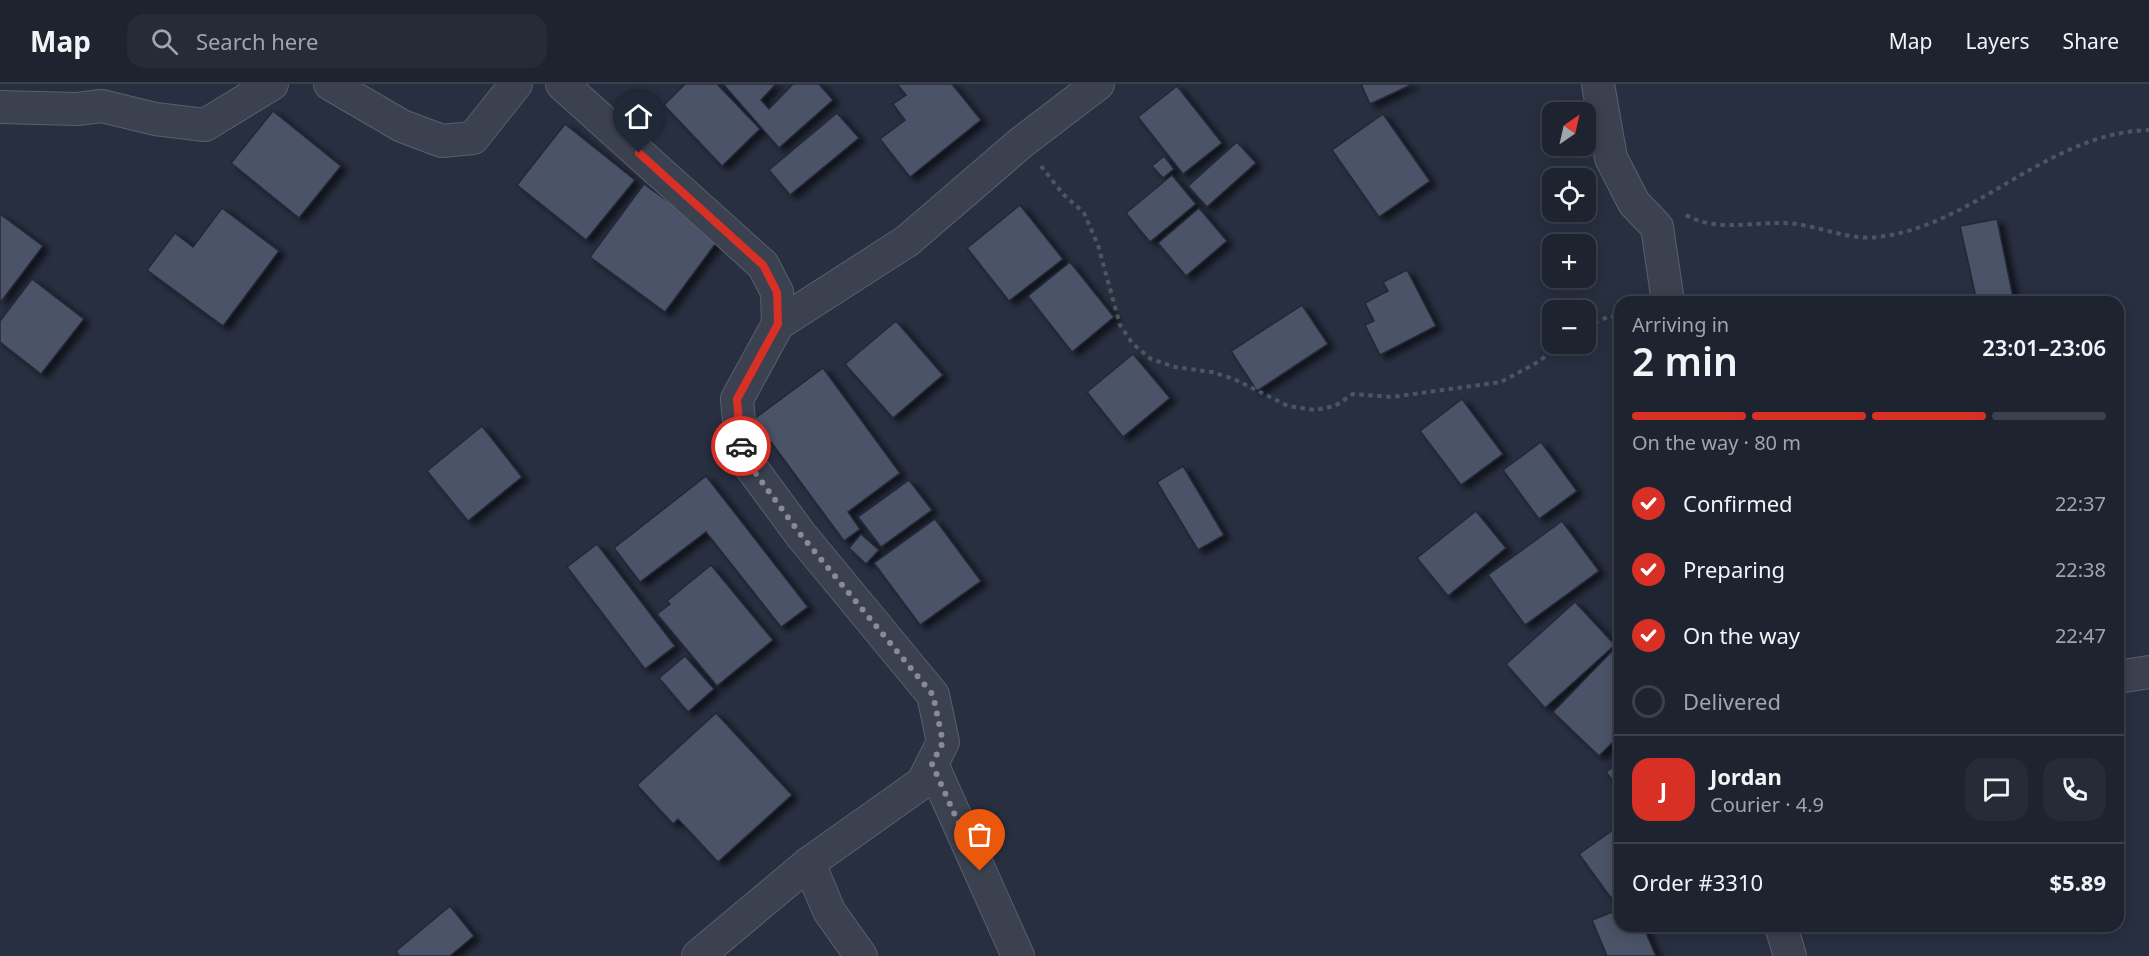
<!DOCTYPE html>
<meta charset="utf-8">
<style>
:root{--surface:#1e2330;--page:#262b38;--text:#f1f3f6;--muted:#a1a4ab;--line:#3c404c;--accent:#d93025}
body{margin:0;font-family:"Noto Sans",sans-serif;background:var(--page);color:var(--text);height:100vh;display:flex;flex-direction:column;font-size:22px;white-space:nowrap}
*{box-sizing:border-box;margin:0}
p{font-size:20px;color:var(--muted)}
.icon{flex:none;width:33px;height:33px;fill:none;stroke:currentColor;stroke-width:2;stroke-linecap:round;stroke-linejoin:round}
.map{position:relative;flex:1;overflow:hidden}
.sheet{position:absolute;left:1614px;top:212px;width:510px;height:636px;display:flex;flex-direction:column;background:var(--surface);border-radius:18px;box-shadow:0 3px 15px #0003,0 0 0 2px var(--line)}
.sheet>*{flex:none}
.needle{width:39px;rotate:34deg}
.buttons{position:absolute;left:1542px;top:18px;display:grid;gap:12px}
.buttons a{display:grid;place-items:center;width:54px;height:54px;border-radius:12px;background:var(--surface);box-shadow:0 3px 15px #0003,0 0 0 2px var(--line);font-size:30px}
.pin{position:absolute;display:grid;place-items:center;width:51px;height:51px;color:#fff;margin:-62px -26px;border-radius:50% 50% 50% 0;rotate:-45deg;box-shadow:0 0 6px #0007}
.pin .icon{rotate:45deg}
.courier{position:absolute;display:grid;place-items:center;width:60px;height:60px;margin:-30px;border:4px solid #d93025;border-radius:50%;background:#fff;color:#222;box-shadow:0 2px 8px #0007}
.overview em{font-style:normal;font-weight:600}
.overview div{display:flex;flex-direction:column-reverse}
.overview{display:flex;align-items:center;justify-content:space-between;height:102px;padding:0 18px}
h1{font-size:39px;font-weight:600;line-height:45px}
.bar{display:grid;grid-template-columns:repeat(4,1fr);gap:9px 6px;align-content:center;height:72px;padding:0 18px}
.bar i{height:8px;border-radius:4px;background:var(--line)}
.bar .selected{background:var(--accent)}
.bar p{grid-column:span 4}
.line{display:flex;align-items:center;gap:15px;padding:0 18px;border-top:2px solid var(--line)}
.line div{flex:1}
.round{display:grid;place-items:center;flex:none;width:63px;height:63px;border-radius:18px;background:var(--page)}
ol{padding:0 18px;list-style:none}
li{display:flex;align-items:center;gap:18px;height:66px}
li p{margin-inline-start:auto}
li .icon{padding:6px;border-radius:50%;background:var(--accent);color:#fff;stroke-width:4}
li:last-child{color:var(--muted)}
li i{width:33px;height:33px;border:3px solid var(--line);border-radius:50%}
header{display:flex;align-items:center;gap:36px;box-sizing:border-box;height:84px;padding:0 30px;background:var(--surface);border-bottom:2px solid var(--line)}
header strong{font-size:28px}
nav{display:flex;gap:33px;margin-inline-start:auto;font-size:21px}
.search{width:420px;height:54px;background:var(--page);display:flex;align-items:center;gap:15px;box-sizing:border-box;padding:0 21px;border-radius:18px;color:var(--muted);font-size:22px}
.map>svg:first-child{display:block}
</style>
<header>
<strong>Map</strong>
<div class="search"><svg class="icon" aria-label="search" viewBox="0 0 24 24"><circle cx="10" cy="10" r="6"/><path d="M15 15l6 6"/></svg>Search here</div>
<nav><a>Map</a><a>Layers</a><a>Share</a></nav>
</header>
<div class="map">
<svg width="2149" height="872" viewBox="0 0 2149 872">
<defs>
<filter id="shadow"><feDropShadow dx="6" dy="4" stdDeviation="3" flood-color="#0009"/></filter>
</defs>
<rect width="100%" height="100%" fill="#282f40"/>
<g fill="#4c5367" stroke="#232838" stroke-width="1.5" filter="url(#shadow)">
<polygon points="685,0 717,0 760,45 722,82 664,21"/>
<polygon points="723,0 776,0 761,16 769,25 793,0 819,0 833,16 779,64"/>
<polygon points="897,0 952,0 981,36 910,93 880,55 905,36 893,20 906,11"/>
<polygon points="1361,0 1413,0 1370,20"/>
<polygon points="1177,2 1222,59 1183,90 1138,33"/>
<polygon points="273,27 341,82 299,134 231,79"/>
<polygon points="837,29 859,54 790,111 769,86"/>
<polygon points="1383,30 1430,97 1379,133 1332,66"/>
<polygon points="565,40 635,96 586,156 517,101"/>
<polygon points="1237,58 1256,79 1207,123 1188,102"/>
<polygon points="1164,72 1174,85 1163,94 1152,82"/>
<polygon points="1172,91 1196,120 1150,158 1126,129"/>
<polygon points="644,100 719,155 665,228 590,173"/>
<polygon points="1020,121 1063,175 1009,217 967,164"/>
<polygon points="222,124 279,167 223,242 147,186 175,149 193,163"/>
<polygon points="1199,124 1227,157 1186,192 1158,159"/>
<polygon points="0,130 43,162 0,219"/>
<polygon points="1997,135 2014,218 1977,218 1960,142"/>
<polygon points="1070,178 1114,233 1072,268 1028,212"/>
<polygon points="1407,186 1436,242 1380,271 1365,241 1374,237 1365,219 1388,207 1383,198"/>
<polygon points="32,195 84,235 41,290 0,258 0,237"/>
<polygon points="1302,221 1328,260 1257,307 1231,267"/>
<polygon points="896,237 943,291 893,334 845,280"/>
<polygon points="1133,270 1170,314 1123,353 1087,308"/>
<polygon points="823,284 900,389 848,428 860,445 844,457 754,335"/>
<polygon points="1462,315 1503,370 1461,401 1420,347"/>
<polygon points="482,342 522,393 468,437 427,387"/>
<polygon points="1541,358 1577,407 1539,435 1503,386"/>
<polygon points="1183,382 1224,451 1198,466 1157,398"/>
<polygon points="706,392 808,523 781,543 706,448 640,498 614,464"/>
<polygon points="909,396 932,426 881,463 858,433"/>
<polygon points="1476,427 1506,464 1448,512 1417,474"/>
<polygon points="935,435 981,497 920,541 874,479"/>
<polygon points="1562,437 1599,487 1525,541 1488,491"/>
<polygon points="861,450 879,466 866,480 849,464"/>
<polygon points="597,460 675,562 645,585 567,483"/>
<polygon points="711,481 773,556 717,602 657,530 670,520 667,517"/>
<polygon points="1575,518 1615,561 1545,624 1506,580"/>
<polygon points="1615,564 1620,569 1620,651 1599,672 1553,628"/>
<polygon points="685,572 714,605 688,628 659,594"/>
<polygon points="716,629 792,711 718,778 678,735 673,740 637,701"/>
<polygon points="1620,678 1620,706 1606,688"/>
<polygon points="1620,741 1620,808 1611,814 1579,770"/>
<polygon points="450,822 474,852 450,872 399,872 396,867"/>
<polygon points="1620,825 1620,842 1643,842 1656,872 1607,872 1592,836"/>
</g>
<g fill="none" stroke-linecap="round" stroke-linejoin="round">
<defs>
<g id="minor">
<polyline points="330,0 402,42 442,57 473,54 516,0"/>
<polyline points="562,0 763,181 777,208 778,240 737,315 742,371 801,451 933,611 943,658 923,698 809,779 698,872"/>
<polyline points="1598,0 1611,74 1634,119 1657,143 1668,218"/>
<polyline points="0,23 77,25 102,22 155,35 205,41 272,0"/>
<polyline points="778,240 907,157 1022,58 1098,0"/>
<polyline points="2118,593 2149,588"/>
<polyline points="932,680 1018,872"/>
<polyline points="809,779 829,827 861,872"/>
<polyline points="1781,842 1790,872"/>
</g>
</defs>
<use href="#minor" stroke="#5a5f6e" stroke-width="34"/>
<g stroke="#48585e" stroke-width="4" stroke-dasharray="4.5 4.5" stroke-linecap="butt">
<polyline points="1041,82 1063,110 1084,129 1098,161 1120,241 1132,259 1151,275 1175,283 1212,288 1234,295 1288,322 1315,326 1335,322 1353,310 1392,313 1501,298 1538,278 1561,260"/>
<path d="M1686 131C1715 148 1753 138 1785 139 1816 140 1847 157 1879 153 1976 141 2047 49 2149 46"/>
<polyline points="1586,242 1610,232 1620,234"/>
</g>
<use href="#minor" stroke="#3c4150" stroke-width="32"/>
</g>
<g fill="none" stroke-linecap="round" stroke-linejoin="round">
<polyline stroke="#868b9a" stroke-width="6" stroke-dasharray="0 10.8" points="741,362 742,371 801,451 933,611 943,658 932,680 980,787"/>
<polyline stroke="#d93025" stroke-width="8" points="639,69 763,181 777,208 778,240 737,315 741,362"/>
</g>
</svg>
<div class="buttons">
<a><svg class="needle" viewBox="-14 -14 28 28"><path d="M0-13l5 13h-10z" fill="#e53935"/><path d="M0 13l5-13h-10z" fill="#a1a4ab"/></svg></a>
<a><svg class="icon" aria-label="locate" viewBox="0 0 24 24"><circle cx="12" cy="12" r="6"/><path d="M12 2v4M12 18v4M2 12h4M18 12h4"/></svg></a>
<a>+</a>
<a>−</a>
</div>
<div class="pin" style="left:980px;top:787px;background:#ea580c"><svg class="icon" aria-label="bag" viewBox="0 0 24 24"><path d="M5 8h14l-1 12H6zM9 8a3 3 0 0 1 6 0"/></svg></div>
<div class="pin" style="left:639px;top:69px;background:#1f2937"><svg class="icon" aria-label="home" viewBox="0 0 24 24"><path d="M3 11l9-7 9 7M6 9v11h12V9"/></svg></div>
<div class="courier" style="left:741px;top:362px"><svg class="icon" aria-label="car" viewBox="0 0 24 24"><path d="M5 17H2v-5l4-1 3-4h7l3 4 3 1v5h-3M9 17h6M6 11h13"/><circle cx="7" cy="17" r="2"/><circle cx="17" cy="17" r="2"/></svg></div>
<section class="sheet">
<div class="overview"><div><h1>2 min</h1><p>Arriving in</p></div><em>23:01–23:06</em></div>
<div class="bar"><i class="selected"></i><i class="selected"></i><i class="selected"></i><i></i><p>On the way · 80 m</p></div>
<ol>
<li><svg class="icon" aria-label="check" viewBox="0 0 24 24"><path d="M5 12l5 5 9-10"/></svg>Confirmed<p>22:37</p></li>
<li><svg class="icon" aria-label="check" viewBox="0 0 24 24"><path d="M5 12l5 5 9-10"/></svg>Preparing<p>22:38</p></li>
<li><svg class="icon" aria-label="check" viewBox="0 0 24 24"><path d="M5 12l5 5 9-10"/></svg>On the way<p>22:47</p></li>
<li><i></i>Delivered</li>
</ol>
<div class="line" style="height:108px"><b class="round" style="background:var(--accent);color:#fff">J</b><div><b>Jordan</b><p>Courier · 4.9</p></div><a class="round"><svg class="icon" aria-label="chat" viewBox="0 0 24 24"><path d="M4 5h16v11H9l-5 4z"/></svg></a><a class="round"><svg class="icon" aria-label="phone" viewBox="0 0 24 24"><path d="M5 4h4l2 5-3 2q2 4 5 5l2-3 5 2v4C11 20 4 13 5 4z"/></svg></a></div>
<div class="line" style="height:78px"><div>Order #3310</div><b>$5.89</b></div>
</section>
</div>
